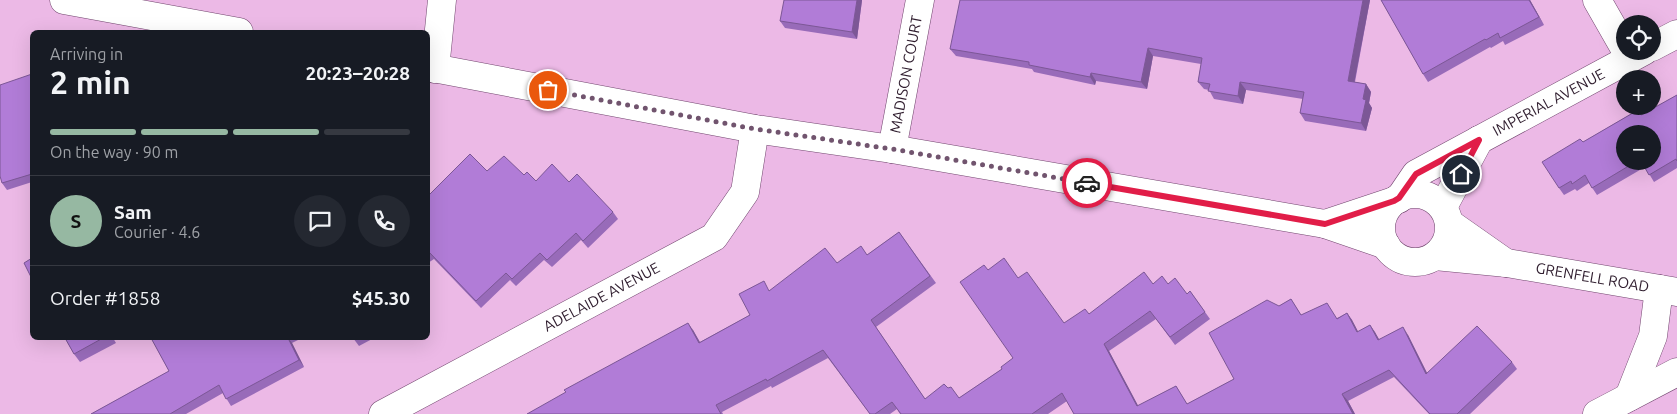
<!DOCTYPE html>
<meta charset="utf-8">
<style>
:root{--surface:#171b24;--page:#242831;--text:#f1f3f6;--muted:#9ea1a6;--line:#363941;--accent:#96b8a2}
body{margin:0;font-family:Ubuntu,sans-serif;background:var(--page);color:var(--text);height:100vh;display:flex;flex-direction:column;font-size:19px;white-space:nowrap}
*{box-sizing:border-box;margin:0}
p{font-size:16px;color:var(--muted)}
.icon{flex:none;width:28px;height:28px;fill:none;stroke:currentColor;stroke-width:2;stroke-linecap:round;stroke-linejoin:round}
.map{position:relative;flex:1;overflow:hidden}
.details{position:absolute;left:30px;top:30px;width:400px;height:310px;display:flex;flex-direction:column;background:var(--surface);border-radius:8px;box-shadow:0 5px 20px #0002}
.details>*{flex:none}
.fabs{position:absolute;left:1616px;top:15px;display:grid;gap:10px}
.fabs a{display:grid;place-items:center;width:45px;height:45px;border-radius:50%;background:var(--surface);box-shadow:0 5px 20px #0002;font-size:25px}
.pin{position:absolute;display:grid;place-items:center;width:42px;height:42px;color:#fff;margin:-21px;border:2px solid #fff;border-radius:50%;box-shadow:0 1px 5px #0007}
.courier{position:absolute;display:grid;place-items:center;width:50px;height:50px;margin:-25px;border:4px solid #e11d48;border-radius:50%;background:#fff;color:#222;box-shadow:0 1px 6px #0007}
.head em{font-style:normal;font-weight:700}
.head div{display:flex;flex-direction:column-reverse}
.head{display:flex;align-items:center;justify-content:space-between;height:85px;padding:0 20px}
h1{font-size:32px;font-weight:700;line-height:38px}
.bar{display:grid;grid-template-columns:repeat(4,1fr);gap:8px 5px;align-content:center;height:60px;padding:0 20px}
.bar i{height:6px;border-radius:4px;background:var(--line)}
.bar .on{background:var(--accent)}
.bar p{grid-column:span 4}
.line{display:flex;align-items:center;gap:12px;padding:0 20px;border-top:1px solid var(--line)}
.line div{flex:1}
.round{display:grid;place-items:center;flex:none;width:52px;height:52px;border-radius:26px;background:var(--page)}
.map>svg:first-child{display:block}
</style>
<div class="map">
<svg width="1677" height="414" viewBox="0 0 1677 414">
<rect width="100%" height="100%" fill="#ecb9e6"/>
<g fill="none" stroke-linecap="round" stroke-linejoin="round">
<defs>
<g id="minor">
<polyline points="64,0 239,32"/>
<polyline points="1597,0 1625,49"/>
<polyline points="1652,47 1677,34"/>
<polyline points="428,67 755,129 892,149 1325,224 1386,245"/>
<polyline points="435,69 442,0"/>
<path id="s1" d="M892 149 920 0"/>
<circle cx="1415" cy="228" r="34"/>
<path id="s2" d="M1399 199 1416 174 1644 51"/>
<polyline points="1443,207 1479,140"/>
<polyline points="1449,223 1506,263"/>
<polyline points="1325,224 1394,201"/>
<path id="s3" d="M1435 256 1507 263 1677 292"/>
<polyline points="1629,397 1653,336 1659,289"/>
<path id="s4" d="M383 414 714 237 745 192 755 129"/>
<polyline points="1597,414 1677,372"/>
</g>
</defs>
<use href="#minor" stroke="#71466e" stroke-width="29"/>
<use href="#minor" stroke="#fff" stroke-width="28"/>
</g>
<g fill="#986bb9" fill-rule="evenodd">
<polygon points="862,0 857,39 785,28 780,21"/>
<polygon points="1370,0 1355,82 1366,84 1371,92 1369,103 1372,108 1366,131 1305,121 1300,113 1303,99 1246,90 1243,104 1214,99 1209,90 1204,89 1198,82 1201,64 1153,56 1147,89 1096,81 1095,85 1034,72 1032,69 956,56 950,49"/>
<polygon points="1381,0 1530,0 1544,25 1505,45 1503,41 1491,48 1490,47 1428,82 1423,74"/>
<polygon points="32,74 32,182 7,190 2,183"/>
<path d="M1677 95V168L1654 182 1645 167 1597 195 1589 183 1577 191 1575 189 1564 195 1559 188 1583 142 1638 110 1642 115ZM1652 134V161H1625Z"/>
<polygon points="487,171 524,175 536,181 569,182 613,212 618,219 588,248 581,240 552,267 544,260 516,286 510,280 481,308 434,259 428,263 428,196"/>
<polygon points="899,232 936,283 876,327 925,399 948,388 959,398 1002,369 1013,358 988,269 1018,278 1064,323 1089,314 1153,284 1168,284 1187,294 1190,291 1210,319 1175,345 1156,319 1109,351 1138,406 1176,386 1187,404 1234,379 1279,306 1291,299 1301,315 1337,318 1347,313 1352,320 1358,332 1370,325 1379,339 1408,335 1427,373 1512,362 1517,369 1470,414 1429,414 1394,377 1348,401 1355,414 1074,414 1067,401 1048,414 900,414 897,409 890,414 870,414 828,358 772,388 771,386 722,412 723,414 527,414 693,330 700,342 750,315 770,290 837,263 867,255"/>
<polygon points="65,338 113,338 116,343 80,362 74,354"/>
<polygon points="151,338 302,338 292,343 304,367 231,406 223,393 186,414 91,414 169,371"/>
<polygon points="353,338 374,338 359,346"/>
</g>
<g fill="#7c5796">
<polygon points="857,0 862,0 857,39 852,32"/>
<polygon points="1363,0 1370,0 1353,89 1348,81"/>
<polygon points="1529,0 1530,0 1544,25 1539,17"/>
<polygon points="1148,48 1153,56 1147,89 1141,82"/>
<polygon points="1091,73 1096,81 1095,85 1090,77"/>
<polygon points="1240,82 1246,90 1243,104 1238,96"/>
<polygon points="1366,84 1371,92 1369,103 1372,108 1366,131 1361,123 1363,99"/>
<polygon points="1347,313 1352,320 1362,339 1357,332"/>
<polygon points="688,323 693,330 704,350 699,343"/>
<polygon points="1370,325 1375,332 1383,347 1378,340"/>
<polygon points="1403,327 1408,335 1431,381 1426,374"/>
<polygon points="288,338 292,343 304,367 299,360"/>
<polygon points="1104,344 1109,351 1142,413 1137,406"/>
<polygon points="1342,394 1348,401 1355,414 1353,414"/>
</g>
<g fill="#b17cd7" stroke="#7c5796">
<polygon points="784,0 857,0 852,32 780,21"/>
<polygon points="960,0 1363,0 1348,81 1366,84 1363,99 1366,100 1361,123 1300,113 1304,92 1240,82 1238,96 1208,91 1210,84 1198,82 1202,58 1148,48 1141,82 1091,73 1090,77 1029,65 1029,62 950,49"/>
<polygon points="1381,0 1529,0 1539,17 1500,38 1498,33 1486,40 1485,39 1423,74"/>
<polygon points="32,74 32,174 2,183 0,176 0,85"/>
<polygon points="1677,95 1677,161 1676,159 1649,175 1641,161 1652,161 1652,134 1625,134 1625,161 1637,161 1592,188 1585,175 1572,184 1571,181 1559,188 1542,162 1580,139 1583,142 1638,110 1641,115"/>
<polygon points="470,154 487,171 504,156 524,175 527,172 536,181 552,164 569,182 577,174 613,212 583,241 576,233 547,260 540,253 512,279 506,273 476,301 429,252 428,253 428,196"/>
<polygon points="899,232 930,276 871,320 925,399 944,384 948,388 951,387 959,398 1002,369 1001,367 1013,358 960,282 984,265 988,270 1004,258 1018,278 1027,272 1064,323 1085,309 1089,314 1144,272 1153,284 1162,276 1168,284 1175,278 1187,294 1190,291 1205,312 1170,337 1150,311 1104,344 1137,406 1176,386 1187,404 1234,379 1209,333 1267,300 1279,306 1291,299 1301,315 1327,303 1337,319 1347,313 1357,332 1370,325 1378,340 1403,327 1426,374 1477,326 1512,362 1457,414 1430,414 1389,370 1342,394 1353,414 1074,414 1062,393 1032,414 901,414 892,402 875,414 870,414 823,350 767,381 766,379 716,405 721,414 527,414 566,392 564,390 688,323 699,343 750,315 739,294 764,281 769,291 825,248 837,263 861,246 867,255"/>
<polygon points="32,258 32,279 24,263"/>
<polygon points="65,338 103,338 74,354"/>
<polygon points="151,338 288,338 299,360 226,399 219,385 170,414 91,414 169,371"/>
</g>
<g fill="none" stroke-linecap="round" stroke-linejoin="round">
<polyline stroke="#71546e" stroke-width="5" stroke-dasharray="0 9" points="548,90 755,129 892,149 1087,183"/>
<polyline stroke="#e11d48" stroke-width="6" points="1087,183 1325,224 1394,201 1399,198 1416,174 1479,140 1461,174"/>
</g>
<g text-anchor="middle" stroke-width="4" stroke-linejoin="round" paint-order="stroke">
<g font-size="15" fill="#2f1d2e" stroke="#fee4fb">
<text dy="5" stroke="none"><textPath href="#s1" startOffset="76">MADISON COURT</textPath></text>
<text dy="5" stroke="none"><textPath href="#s2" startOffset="181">IMPERIAL AVENUE</textPath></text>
<text dy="5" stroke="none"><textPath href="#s3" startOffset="159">GRENFELL ROAD</textPath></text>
<text dy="5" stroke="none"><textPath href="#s4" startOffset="248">ADELAIDE AVENUE</textPath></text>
</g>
</g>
</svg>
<div class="fabs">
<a><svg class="icon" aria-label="locate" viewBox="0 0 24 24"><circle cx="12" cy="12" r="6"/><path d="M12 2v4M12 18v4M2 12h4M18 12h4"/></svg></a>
<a>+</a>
<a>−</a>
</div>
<div class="pin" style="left:548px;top:90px;background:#ea580c"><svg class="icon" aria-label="bag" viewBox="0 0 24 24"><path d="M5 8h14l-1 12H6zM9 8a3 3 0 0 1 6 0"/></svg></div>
<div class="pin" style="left:1461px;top:174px;background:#1f2937"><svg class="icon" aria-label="home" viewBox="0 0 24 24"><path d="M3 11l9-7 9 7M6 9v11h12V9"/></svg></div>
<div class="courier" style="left:1087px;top:183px"><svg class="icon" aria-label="car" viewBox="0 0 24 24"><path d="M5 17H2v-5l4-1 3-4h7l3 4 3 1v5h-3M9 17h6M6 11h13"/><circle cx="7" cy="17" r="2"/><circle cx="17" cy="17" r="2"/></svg></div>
<section class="details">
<div class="head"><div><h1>2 min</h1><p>Arriving in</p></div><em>20:23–20:28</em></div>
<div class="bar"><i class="on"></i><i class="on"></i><i class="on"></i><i></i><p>On the way · 90 m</p></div>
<div class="line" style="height:90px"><b class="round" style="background:var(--accent);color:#111">S</b><div><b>Sam</b><p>Courier · 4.6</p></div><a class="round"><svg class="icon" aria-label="chat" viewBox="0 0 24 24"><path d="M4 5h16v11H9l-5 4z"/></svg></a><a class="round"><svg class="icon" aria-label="phone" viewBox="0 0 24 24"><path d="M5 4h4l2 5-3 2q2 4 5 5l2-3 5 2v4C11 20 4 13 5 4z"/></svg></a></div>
<div class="line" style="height:65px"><div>Order #1858</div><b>$45.30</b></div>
</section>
</div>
